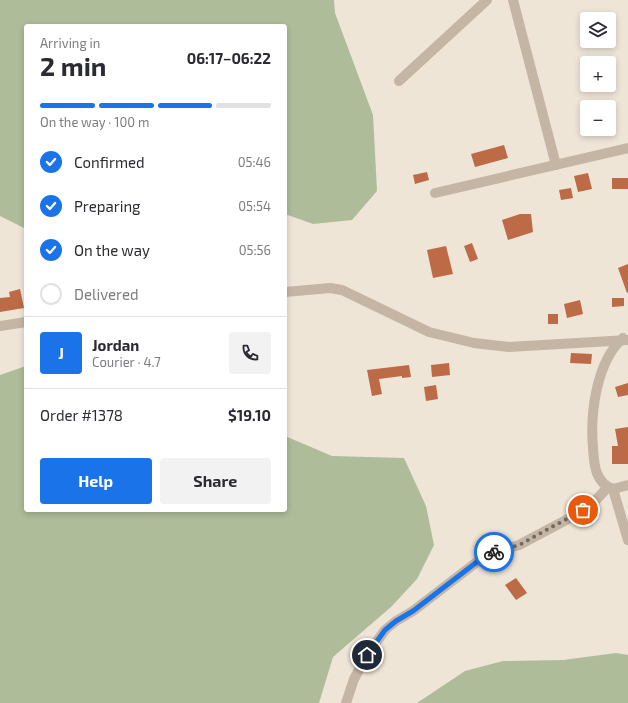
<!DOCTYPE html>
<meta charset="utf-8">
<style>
:root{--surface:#fff;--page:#f2f2f3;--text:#2b2b33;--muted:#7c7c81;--line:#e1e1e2;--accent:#1a73e8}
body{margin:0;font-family:"Exo 2",sans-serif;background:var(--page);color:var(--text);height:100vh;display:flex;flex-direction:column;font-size:15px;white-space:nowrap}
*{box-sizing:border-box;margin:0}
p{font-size:13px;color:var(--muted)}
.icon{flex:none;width:22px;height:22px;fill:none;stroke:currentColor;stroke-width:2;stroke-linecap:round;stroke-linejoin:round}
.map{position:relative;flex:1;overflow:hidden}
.sheet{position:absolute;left:24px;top:24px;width:263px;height:488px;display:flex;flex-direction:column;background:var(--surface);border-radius:4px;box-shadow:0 2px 6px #0003}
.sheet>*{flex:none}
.buttons{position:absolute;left:580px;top:12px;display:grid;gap:8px}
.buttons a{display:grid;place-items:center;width:36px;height:36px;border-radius:4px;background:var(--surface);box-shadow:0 2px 6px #0003;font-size:20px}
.pin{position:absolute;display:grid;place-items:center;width:34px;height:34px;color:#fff;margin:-17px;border:2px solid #fff;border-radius:50%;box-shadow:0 1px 4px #0007}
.courier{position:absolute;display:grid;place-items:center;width:40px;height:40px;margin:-20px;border:3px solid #1a73e8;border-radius:50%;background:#fff;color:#222;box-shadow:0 1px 5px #0007}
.headline em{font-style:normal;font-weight:700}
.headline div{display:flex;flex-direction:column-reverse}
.headline{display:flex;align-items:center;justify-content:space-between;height:68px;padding:0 16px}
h1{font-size:26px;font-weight:700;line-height:30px}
.bar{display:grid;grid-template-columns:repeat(4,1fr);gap:6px 4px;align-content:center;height:48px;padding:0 16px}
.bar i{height:5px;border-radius:3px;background:var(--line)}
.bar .selected{background:var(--accent)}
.bar p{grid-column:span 4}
.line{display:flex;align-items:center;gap:10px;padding:0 16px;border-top:1px solid var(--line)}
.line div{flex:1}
.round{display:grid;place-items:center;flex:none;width:42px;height:42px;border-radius:4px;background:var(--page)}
ol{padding:0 16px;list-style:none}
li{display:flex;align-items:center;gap:12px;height:44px}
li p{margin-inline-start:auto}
li .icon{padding:4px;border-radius:50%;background:var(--accent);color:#fff;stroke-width:4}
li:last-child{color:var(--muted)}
li i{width:22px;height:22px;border:2px solid var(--line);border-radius:50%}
.action{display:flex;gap:8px;margin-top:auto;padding:8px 16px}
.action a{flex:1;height:46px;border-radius:4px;background:var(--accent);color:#fff;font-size:16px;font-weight:700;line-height:46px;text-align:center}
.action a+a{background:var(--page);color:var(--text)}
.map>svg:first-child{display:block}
</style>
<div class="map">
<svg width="628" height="703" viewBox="0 0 628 703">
<rect width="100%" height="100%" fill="#eee5d7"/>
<g fill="#aebc99">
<polygon points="0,0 334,0 335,13 373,115 377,191 352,220 313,224 285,214 285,26 26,26 26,229 0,216"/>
<polygon points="26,366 26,510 285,510 285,436 332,456 404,458 426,506 434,545 417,579 391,607 333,657 319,703 0,703 0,375"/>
<polygon points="616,653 628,655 628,703 417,703 465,671 503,661 563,660"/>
</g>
<g fill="#bd6a47">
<polygon points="504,145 508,158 475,167 471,154"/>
<polygon points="427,172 429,180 415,184 413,175"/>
<polygon points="588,173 592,189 578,192 574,176"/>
<rect x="612" y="178" width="16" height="11"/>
<polygon points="571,188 573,198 561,200 559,190"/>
<polygon points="520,214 531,214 533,232 508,240 502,220"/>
<polygon points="472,243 478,259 470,262 464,246"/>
<polygon points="446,246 453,274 433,278 427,250"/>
<polygon points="628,264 628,292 627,293 618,268"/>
<polygon points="20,289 24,308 0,312 0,298 10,297 9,292"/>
<polygon points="612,298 624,298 624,306 612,307"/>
<polygon points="580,300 583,314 567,318 564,304"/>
<rect x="548" y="314" width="10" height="10"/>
<polygon points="571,353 592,354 591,364 570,363"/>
<polygon points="449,363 450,375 432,377 431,365"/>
<polygon points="409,365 411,377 402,378 402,376 379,379 382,394 372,396 367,370"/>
<polygon points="628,383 628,395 618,397 615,387"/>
<polygon points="436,385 438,399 426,401 424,387"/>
<polygon points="628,427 628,464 612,464 612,446 618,446 615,429"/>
<polygon points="516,578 527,593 516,600 505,585"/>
</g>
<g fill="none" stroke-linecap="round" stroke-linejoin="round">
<g stroke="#c5b5a5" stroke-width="10">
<polyline points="513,0 556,165"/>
<polyline points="399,81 487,0"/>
<polyline points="435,193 628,148"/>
<polyline points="285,292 330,288 342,290 429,332 474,343 509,347 628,340"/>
<polyline points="0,326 26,322"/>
<path d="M623 338C596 362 590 414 593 448 594 464 595 483 613 489L628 485"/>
<polyline points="613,489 628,540"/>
<polyline points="346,703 354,679 367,655 385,630 396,621 413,611 486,555 519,545 583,511 595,501 608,487"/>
</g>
</g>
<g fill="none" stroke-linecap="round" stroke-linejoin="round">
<polyline stroke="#736b63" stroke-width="4" stroke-dasharray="0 7.2" points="494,552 519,545 583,510"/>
<polyline stroke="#1a73e8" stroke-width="5" points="367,655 385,630 396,621 413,611 486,555 494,552"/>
</g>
</svg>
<div class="buttons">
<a><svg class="icon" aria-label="layers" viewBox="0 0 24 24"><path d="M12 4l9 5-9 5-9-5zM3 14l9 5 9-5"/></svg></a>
<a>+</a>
<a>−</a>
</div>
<div class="pin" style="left:583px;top:510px;background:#ea580c"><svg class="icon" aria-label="bag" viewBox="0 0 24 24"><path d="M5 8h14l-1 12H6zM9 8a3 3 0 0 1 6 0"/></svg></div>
<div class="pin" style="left:367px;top:655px;background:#1f2937"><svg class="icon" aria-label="home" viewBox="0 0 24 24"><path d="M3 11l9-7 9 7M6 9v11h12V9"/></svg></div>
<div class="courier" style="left:494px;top:552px"><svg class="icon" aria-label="bike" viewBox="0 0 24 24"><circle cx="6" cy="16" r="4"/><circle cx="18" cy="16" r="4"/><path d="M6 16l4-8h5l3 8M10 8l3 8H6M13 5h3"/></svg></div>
<section class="sheet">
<div class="headline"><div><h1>2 min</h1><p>Arriving in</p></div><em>06:17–06:22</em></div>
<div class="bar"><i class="selected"></i><i class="selected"></i><i class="selected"></i><i></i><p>On the way · 100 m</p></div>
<ol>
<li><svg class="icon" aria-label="check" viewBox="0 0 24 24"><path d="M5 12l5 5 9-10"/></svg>Confirmed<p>05:46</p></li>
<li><svg class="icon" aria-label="check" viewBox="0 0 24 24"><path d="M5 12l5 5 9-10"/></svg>Preparing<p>05:54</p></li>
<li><svg class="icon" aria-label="check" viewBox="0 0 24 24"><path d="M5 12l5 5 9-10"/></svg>On the way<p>05:56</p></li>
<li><i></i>Delivered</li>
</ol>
<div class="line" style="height:72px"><b class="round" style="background:var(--accent);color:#fff">J</b><div><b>Jordan</b><p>Courier · 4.7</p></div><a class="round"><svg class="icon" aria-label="phone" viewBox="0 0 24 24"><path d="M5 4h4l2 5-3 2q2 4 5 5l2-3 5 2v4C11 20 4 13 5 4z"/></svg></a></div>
<div class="line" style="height:52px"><div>Order #1378</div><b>$19.10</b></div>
<div class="action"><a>Help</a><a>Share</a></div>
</section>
</div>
